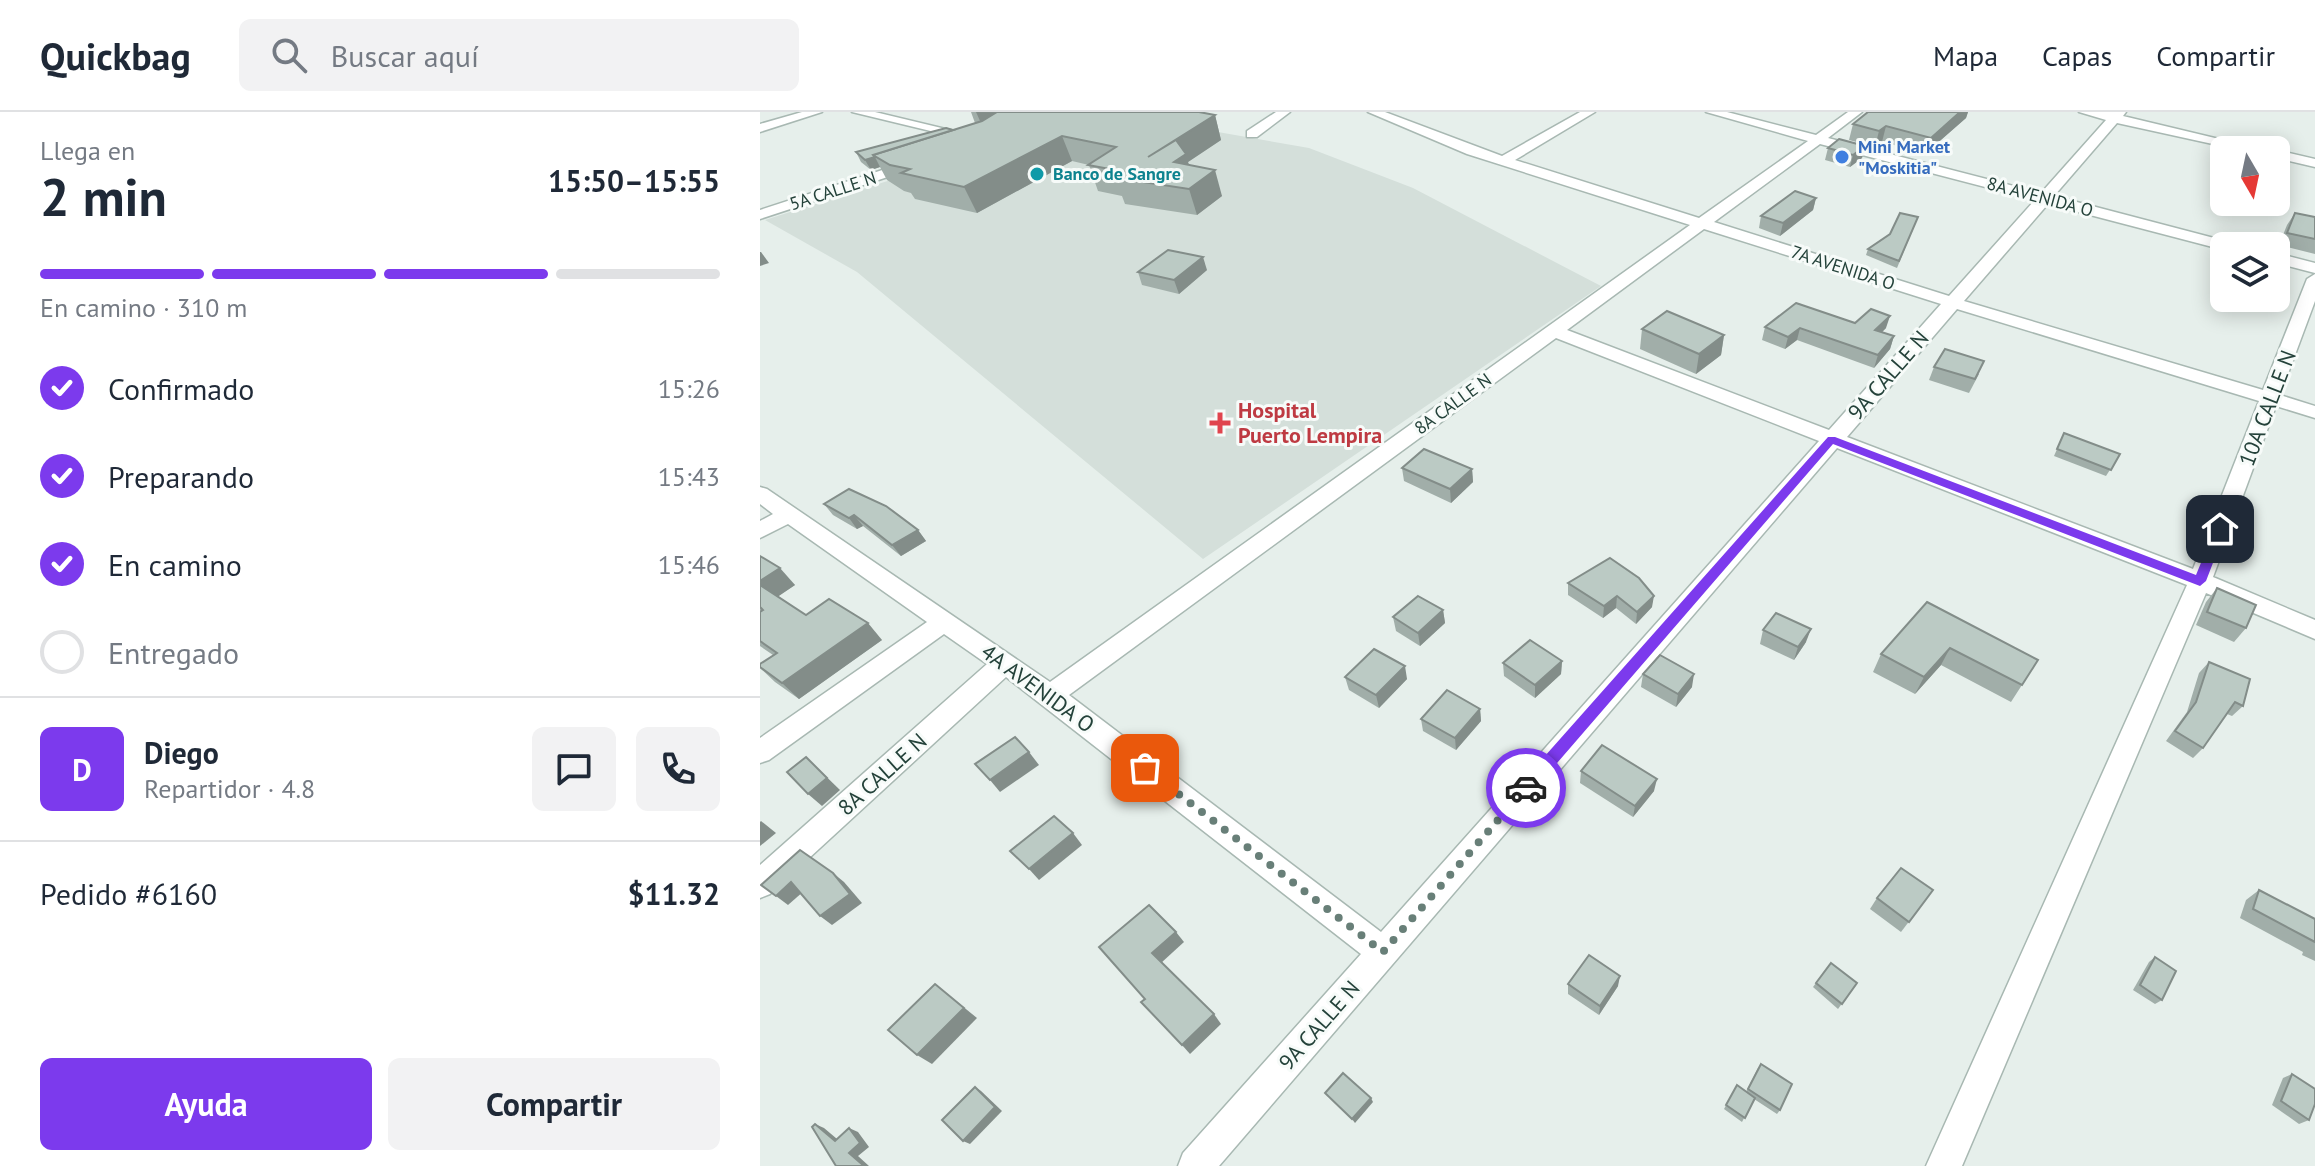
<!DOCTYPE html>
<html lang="es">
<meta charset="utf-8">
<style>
:root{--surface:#fff;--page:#f2f2f3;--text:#1f2937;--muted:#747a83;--line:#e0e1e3;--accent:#7c3aed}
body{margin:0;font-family:"PT Sans",sans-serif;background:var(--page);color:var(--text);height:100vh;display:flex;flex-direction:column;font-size:30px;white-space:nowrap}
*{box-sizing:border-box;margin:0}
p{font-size:26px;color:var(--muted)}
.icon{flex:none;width:44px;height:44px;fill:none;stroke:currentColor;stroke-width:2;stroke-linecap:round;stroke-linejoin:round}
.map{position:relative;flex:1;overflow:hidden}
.side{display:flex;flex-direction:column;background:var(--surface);width:760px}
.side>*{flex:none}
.needle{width:52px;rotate:171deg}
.controls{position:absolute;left:1450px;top:24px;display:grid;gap:16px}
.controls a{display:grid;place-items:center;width:80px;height:80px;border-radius:12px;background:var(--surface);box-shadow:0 4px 20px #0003;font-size:40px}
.pin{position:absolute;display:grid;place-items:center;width:68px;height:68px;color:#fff;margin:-34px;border-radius:16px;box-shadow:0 4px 12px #0006}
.courier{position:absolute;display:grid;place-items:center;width:80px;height:80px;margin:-40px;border:6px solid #7c3aed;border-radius:50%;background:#fff;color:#222;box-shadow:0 2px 10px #0007}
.overview em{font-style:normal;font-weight:800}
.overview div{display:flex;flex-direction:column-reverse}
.overview{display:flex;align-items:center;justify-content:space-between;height:136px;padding:0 40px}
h1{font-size:52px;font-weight:800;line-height:60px}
.bar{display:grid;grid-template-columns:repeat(4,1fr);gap:12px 8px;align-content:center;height:96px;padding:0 40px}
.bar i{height:10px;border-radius:6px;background:var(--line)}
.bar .active{background:var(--accent)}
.bar p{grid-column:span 4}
.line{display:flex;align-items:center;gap:20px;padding:0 40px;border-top:2px solid var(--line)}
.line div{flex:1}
.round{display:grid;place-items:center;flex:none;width:84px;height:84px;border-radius:12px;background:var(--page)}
ol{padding:0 40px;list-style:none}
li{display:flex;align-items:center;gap:24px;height:88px}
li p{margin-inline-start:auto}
li .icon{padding:8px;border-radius:50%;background:var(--accent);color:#fff;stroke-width:4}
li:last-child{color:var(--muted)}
li i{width:44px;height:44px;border:4px solid var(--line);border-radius:50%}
.primary-button{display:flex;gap:16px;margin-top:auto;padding:16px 40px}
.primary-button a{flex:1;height:92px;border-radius:12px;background:var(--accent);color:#fff;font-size:32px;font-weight:800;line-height:92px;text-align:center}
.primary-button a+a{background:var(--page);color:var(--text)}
header{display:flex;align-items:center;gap:48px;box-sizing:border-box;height:112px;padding:0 40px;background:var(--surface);border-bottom:2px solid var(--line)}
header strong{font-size:38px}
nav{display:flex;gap:44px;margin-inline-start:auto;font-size:28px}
.search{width:560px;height:72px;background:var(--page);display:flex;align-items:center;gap:20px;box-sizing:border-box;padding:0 28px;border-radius:12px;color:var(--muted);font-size:30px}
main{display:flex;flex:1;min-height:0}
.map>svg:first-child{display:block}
</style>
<header>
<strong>Quickbag</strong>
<div class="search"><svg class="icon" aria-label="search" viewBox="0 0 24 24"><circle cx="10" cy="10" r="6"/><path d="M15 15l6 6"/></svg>Buscar aquí</div>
<nav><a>Mapa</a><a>Capas</a><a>Compartir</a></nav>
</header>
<main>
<section class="side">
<div class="overview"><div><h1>2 min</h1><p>Llega en</p></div><em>15:50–15:55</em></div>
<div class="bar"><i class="active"></i><i class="active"></i><i class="active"></i><i></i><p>En camino · 310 m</p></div>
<ol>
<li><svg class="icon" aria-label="check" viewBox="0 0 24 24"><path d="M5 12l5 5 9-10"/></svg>Confirmado<p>15:26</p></li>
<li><svg class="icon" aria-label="check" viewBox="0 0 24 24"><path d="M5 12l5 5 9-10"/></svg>Preparando<p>15:43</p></li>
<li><svg class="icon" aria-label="check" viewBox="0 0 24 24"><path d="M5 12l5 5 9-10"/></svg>En camino<p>15:46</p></li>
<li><i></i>Entregado</li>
</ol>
<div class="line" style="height:144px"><b class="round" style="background:var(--accent);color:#fff">D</b><div><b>Diego</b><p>Repartidor · 4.8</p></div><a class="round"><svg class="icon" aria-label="chat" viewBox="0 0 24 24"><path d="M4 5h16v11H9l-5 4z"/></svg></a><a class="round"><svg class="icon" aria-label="phone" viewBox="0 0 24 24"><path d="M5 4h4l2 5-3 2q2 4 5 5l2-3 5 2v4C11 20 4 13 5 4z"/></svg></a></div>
<div class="line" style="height:104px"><div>Pedido #6160</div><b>$11.32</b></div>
<div class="primary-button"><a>Ayuda</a><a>Compartir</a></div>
</section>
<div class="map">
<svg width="1555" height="1054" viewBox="0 0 1555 1054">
<rect width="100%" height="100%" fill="#e6efeb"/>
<polygon fill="#d4dfda" points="344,0 549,36 653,76 841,174 443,447 97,160 5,108"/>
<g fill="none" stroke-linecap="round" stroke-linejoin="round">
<defs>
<g id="minor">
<polygon points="42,0 62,0 0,20 0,12"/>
<polygon points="92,0 115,0 219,25 212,29"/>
<polygon points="516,0 530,0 497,25 487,25 487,19"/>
<path d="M608 0H625L742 44 820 0H835L755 48 939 106 1048 29 946 0H967L1056 23 1088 0H1102L1068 26 1281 81 1346 8 1319 0H1366L1363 4 1505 38H1480L1357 11 1294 84 1473 131 1476 134H1464V138L1288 92 1204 189 1503 278 1547 167 1555 162V189L1520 283 1555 294V306L1516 294 1453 465 1555 508V527L1446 481 1202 1054H1166L1427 473 1077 336 459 1054H418L423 1041 601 842 246 565 10 782 0 786V753L227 552 184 522 9 648 0 651V626L167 510 28 412 0 426V409L13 402 0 392V375L7 377 290 570 930 113 707 42ZM1060 32 1275 88 1189 184 954 110ZM944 117 1181 192 1069 318 807 218ZM1197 197 1499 289 1433 457 1087 325ZM796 226 1059 329 621 820 309 583Z"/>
<polygon points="1516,38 1555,47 1555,55 1516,46"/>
<polygon points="153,48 158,49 158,55 0,107 0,98"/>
<polygon points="1516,141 1555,151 1555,161 1516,151"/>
</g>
</defs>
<use href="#minor" stroke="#a8b8b2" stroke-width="3"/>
<use href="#minor" fill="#fff" fill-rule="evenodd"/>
</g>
<g fill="#a1aea9">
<polygon points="211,0 439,0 455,3 461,28 428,50 429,53 462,84 437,103 365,92 362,84 338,79 329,53 312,49 217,101 155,87 151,81 144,79 127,68 120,55 111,58 101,50 96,40 193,18 215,11"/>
<polygon points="1108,0 1208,0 1206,6 1166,41 1122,30 1115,35 1089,28 1093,12"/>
<polygon points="1105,34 1102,46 1090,55 1065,48 1068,36"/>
<polygon points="1056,86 1053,98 1020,124 999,116 1001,104"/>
<polygon points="1535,101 1555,105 1555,142 1519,133 1527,113"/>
<polygon points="1158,105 1137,156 1106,143 1108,137"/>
<polygon points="447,158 419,182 382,173 378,160"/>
<polygon points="1095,211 1126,216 1122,220 1134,224 1130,237 1114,256 1037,228 1025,237 1002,228 1005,215"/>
<polygon points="882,217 964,223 961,243 936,262 880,237"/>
<polygon points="1174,255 1219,262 1209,281 1169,268"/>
<polygon points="1304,321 1360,342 1346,364 1294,344"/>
<polygon points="642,356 712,357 713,370 691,391 644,369"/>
<polygon points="64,392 158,418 166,429 141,444 103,414 97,417 73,403"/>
<polygon points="0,444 35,473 18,484 46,503 122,528 39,587 15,570 0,556 13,543 0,534"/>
<polygon points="850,446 892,495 876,512 856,496 843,506 808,483 808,471"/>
<polygon points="1457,476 1486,516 1474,530 1436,513 1446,490"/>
<polygon points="1167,490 1278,548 1251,590 1181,553 1155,582 1113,560 1121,542"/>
<polygon points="683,498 685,511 660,534 636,519 633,505"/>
<polygon points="1003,518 1046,530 1034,548 1000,532"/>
<polygon points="802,549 801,562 775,586 744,564 743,551"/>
<polygon points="1449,550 1483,594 1472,604 1467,602 1443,636 1433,646 1406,629 1427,600 1439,561"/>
<polygon points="883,562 932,575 916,595 881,575"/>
<polygon points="585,565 647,567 619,596 589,578"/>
<polygon points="720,597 721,609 696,638 663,619 661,607"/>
<polygon points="821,659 894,679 873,705 820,671"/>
<polygon points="1173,778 1141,820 1110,797 1117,786"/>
<polygon points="1499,778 1555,807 1555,849 1542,843 1543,840 1480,806 1486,788"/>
<polygon points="1395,845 1402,888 1395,892 1373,878 1389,850"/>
<polygon points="1056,871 1097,871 1078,897 1053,875"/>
<polygon points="808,872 858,874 839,903 808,882"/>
<polygon points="998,956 1020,998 1017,1002 994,987 982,1010 964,997 977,973 986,980"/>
<polygon points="1532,962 1549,1008 1539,1012 1512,993 1523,966"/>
</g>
<g fill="#838d89">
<polygon points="216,0 263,0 225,20"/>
<polygon points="1200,0 1208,0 1206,6 1166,41 1171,26"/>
<polygon points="455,3 461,28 428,50 433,68 388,45"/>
<polygon points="1126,14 1122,30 1115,35 1119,19"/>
<polygon points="302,24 312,49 217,101 204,75"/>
<polygon points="1105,34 1102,46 1090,55 1093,43"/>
<polygon points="115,45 120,55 111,58 105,48"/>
<polygon points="455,58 462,84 437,103 429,77"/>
<polygon points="1056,86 1053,98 1020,124 1023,111"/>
<polygon points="0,140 1,140 9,151 0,154"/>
<polygon points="443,145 447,158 419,182 414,168"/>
<polygon points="1130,204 1126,216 1111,231 1115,218"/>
<polygon points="1040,216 1037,228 1025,237 1028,225"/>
<polygon points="964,223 961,243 936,262 939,242"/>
<polygon points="1134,224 1130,237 1114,256 1118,243"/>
<polygon points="712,357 713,370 691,391 690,377"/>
<polygon points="94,403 103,414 97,417 89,406"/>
<polygon points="158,418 166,429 141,444 132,433"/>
<polygon points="20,456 35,473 13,488 0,474 0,469"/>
<polygon points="857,484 856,496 843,506 844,494"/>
<polygon points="894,484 892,495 876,512 877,500"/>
<polygon points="683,498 685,511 660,534 658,521"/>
<polygon points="108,511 122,528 39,587 22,571"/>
<polygon points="1051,517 1046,530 1034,548 1038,535"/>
<polygon points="1190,536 1181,553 1155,582 1164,565"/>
<polygon points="802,549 801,562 775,586 775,573"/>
<polygon points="645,554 647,567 619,596 616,583"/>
<polygon points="934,562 932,575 916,595 918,582"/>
<polygon points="720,597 721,609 696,638 695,626"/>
<polygon points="269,640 279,653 240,680 230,668"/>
<polygon points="46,645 80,678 62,694 48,682"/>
<polygon points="897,667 894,679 873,705 875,694"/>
<polygon points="1,709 16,721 0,734 0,710"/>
<polygon points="313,721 322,733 279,768 269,757"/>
<polygon points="73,761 84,770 102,791 72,813 60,804"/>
<polygon points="31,770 44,779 28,793 16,784"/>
<polygon points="416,820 424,830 401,851 392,841"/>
<polygon points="860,864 858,874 839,903 840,894"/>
<polygon points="175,872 217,906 172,952 157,943"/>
<polygon points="454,902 461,912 430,942 422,933"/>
<polygon points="215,975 221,979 242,999 210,1032 203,1029"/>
<polygon points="611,986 613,990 595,1011 592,1007"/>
<polygon points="55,1012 64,1016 83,1032 75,1029"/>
<polygon points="89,1016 98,1020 109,1035 98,1044 109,1054 104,1054 89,1041"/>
</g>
<g fill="#bbcac4" stroke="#838d89" stroke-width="2">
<polygon points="237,0 439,0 455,3 388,45 416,28 426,42 414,50 455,58 429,77 356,66 366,60 328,53 356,35 302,24 204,75 141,61 150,57 130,53 113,43 222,9"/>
<polygon points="1108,0 1200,0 1171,26 1126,14 1119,19 1093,12"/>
<polygon points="186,16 193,18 113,43 115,45 105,48 96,40"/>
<polygon points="1079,27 1105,34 1093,43 1068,36"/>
<polygon points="1035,79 1056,86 1023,111 1001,104"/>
<polygon points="1140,101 1158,105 1139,149 1108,137 1130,122"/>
<polygon points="1535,101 1555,105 1555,127 1527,121"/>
<polygon points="408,138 443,145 414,168 378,160"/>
<polygon points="1036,191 1095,211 1111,197 1130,204 1115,218 1134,224 1118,243 1040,216 1028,225 1005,215"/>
<polygon points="907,199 964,223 939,242 882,217"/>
<polygon points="1185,237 1224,249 1215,267 1174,255"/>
<polygon points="1304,321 1360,342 1351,358 1297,337"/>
<polygon points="664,337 712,357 690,377 642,356"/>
<polygon points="89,377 126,394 158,418 132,433 94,403 89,406 64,392"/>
<polygon points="0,444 20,456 0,469"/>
<polygon points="850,446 879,466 894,484 877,500 857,484 844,494 808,471"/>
<polygon points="0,473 46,503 69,487 108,511 22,571 0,555 0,552 17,541 0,529 0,500 3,498 0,495"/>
<polygon points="1457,476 1496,493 1486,516 1447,500"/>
<polygon points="658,484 683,498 658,521 633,505"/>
<polygon points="1167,490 1278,548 1262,573 1190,536 1164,565 1121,542"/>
<polygon points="1016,501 1051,517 1038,535 1003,518"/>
<polygon points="770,528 802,549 775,573 743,551"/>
<polygon points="614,537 645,554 616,583 585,565"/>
<polygon points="900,543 934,562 918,582 883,562"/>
<polygon points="1449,550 1490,567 1483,594 1475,590 1443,636 1415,619 1436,590"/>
<polygon points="687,578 720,597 695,626 661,607"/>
<polygon points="255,625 269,640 230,668 215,652"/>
<polygon points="842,633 897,667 875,694 821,659"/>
<polygon points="46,645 67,666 48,682 27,660"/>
<polygon points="294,704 313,721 269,757 250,739"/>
<polygon points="40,738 73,761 90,782 60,804 31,770 16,784 1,773"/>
<polygon points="1141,756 1173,778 1149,810 1117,786"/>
<polygon points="1499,778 1555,807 1555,830 1493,797"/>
<polygon points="389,793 416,820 392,841 454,902 422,933 381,890 385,887 339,835"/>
<polygon points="829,843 860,864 840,894 808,872"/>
<polygon points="1395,845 1416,859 1402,888 1380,873"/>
<polygon points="1071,851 1097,871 1082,892 1056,871"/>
<polygon points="175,872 204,896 157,943 128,918"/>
<polygon points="1001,952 1032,972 1020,998 988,977"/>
<polygon points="583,961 611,986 592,1007 565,981"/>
<polygon points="1532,962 1555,977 1555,992 1549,1008 1521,989"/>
<polygon points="977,973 995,986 985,1006 966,993"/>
<polygon points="215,975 235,995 203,1029 182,1008"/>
<polygon points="55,1012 75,1029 89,1016 100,1031 89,1041 104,1054 76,1054 52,1015"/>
</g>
<polygon fill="#7c3aed" points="1068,325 1075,325 1436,463 1456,414 1466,417 1446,469 1440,474 1073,332 772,680 761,680 761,671"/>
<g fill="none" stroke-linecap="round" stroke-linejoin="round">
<polyline stroke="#687f78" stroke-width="8" stroke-dasharray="0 14.4" points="385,656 623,840 766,676"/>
</g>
<circle fill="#3f7fe0" stroke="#f7fbf9" stroke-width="3" cx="1082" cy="45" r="8"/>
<circle fill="#0f9aa8" stroke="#f7fbf9" stroke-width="3" cx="277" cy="62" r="8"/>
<path fill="#e0444e" stroke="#f7fbf9" stroke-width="3" d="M456 299h8v8h8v8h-8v8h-8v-8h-8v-8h8z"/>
<g text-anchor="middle" stroke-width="6" stroke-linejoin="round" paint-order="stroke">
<g font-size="18" font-weight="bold" fill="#366cbe" stroke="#f7fbf9" text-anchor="start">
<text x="1098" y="41">Mini Market<tspan x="1098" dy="21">"Moskitia"</tspan></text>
</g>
<g font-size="18" font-weight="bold" fill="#0d838f" stroke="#f7fbf9" text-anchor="start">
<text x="293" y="68">Banco de Sangre</text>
</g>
<g font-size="18" fill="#24423a" stroke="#f7fbf9">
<text transform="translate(73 79) rotate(-18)" y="6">5A CALLE N</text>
<text transform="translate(1280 85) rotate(15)" y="6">8A AVENIDA O</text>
<text transform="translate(1083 156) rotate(18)" y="6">7A AVENIDA O</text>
<text transform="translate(693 292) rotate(-36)" y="6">8A CALLE N</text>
</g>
<g font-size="22" fill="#24423a" stroke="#f7fbf9">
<text transform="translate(1128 263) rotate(-49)" y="8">9A CALLE N</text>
<text transform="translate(1507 296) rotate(-69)" y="8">10A CALLE N</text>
<text transform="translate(278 576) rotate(36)" y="8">4A AVENIDA O</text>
<text transform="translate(122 662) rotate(-42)" y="8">8A CALLE N</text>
<text transform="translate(559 913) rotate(-49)" y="8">9A CALLE N</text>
</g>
<g font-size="22" font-weight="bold" fill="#be3a42" stroke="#f7fbf9" text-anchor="start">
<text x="478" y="306">Hospital<tspan x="478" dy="25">Puerto Lempira</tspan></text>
</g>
</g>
</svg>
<div class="controls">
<a><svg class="needle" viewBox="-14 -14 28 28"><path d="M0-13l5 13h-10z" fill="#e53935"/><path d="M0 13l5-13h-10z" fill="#747a83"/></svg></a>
<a><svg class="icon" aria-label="layers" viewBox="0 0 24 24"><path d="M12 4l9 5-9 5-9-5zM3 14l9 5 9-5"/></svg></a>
</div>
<div class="pin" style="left:385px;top:656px;background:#ea580c"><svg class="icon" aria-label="bag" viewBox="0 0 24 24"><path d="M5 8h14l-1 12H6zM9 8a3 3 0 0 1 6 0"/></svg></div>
<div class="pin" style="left:1460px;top:417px;background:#1f2937"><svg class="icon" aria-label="home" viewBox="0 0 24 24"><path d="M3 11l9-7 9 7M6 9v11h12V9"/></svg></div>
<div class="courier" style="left:766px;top:676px"><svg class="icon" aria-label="car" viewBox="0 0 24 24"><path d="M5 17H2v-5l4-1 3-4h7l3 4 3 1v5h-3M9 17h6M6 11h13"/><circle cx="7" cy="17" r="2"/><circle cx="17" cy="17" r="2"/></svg></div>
</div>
</main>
